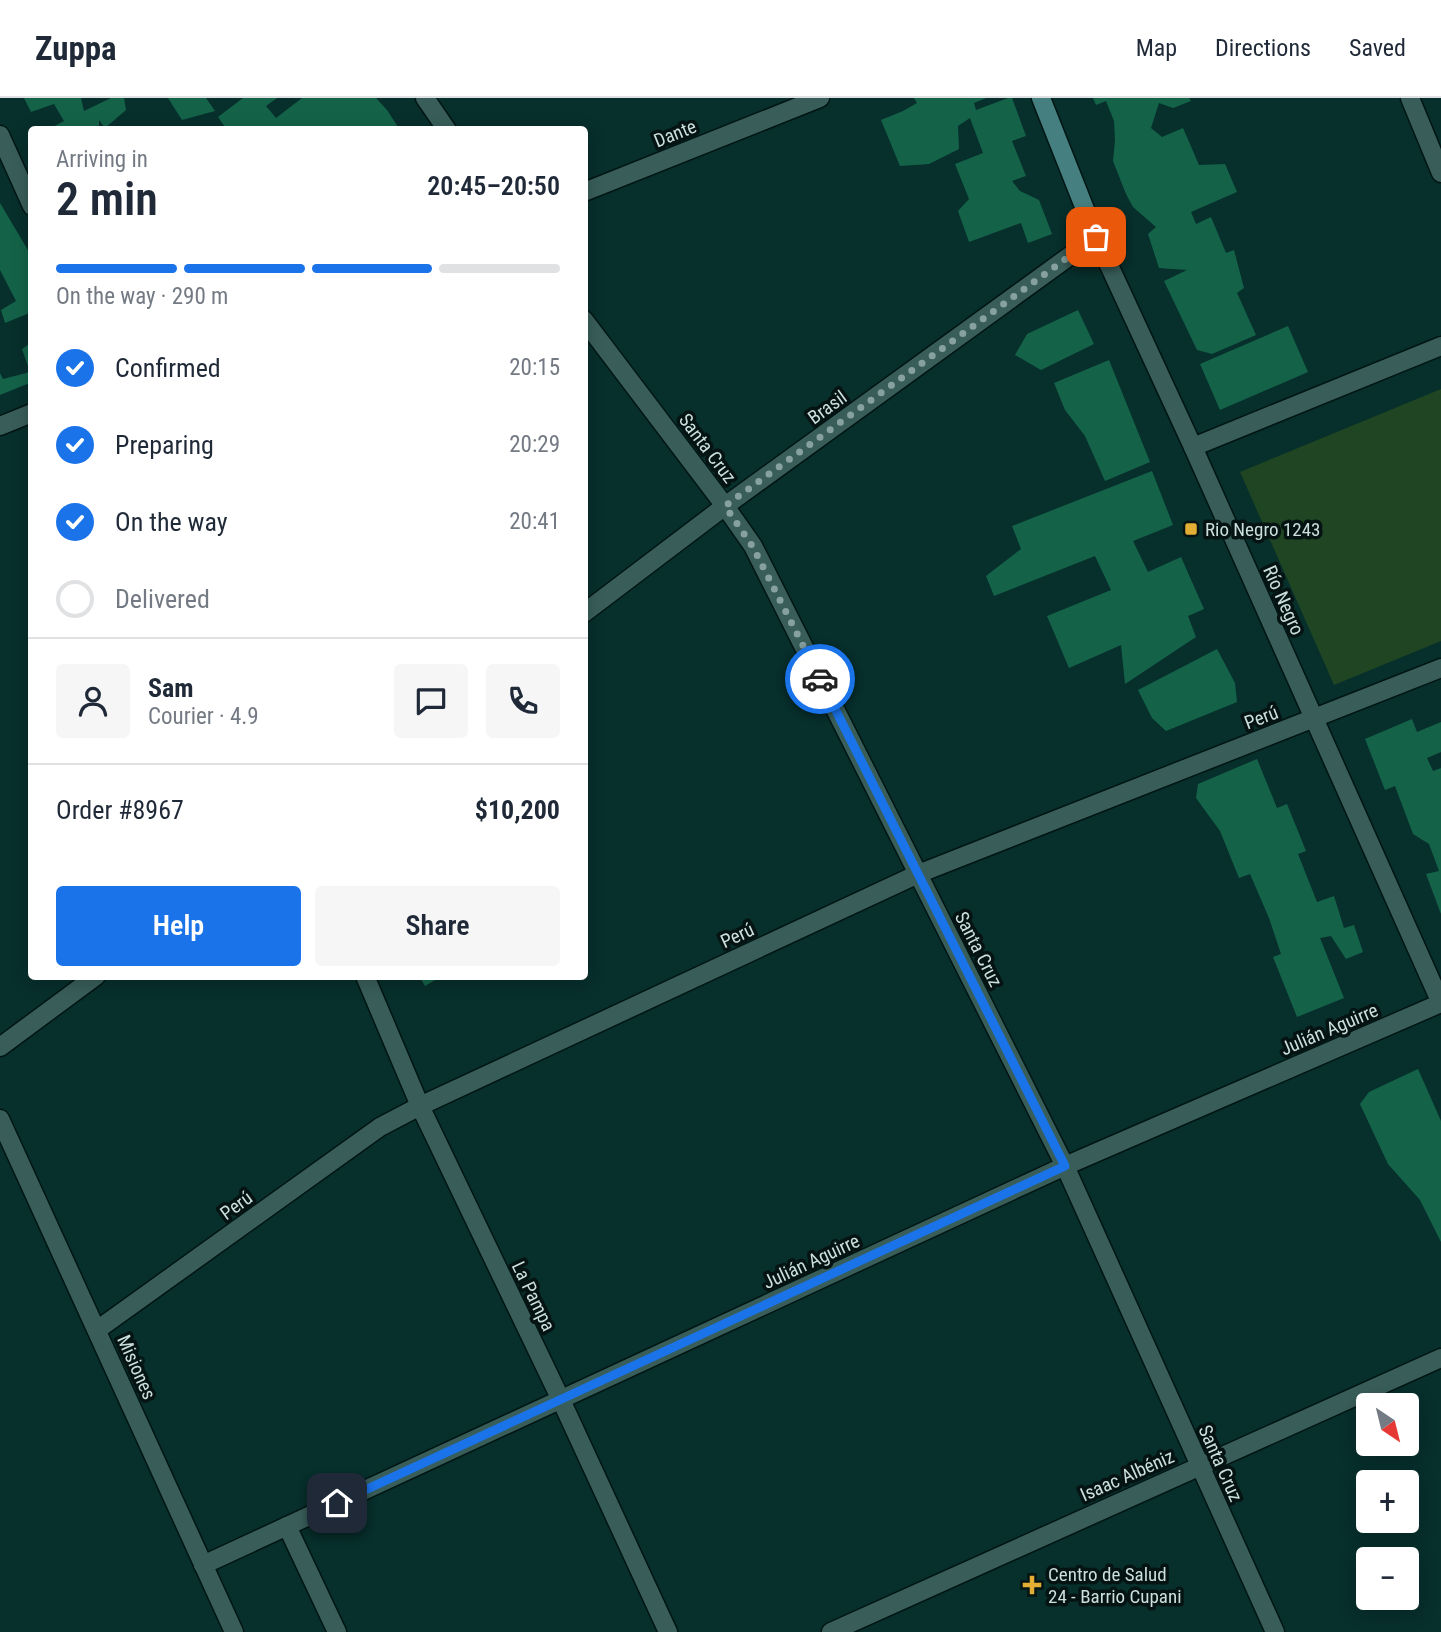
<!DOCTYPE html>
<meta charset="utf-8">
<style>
:root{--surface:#fff;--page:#f6f6f7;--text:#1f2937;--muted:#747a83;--line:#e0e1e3;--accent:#1a73e8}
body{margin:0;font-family:"Roboto Condensed",sans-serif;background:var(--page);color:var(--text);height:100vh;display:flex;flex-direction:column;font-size:26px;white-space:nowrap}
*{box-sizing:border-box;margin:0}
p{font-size:23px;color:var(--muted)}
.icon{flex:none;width:38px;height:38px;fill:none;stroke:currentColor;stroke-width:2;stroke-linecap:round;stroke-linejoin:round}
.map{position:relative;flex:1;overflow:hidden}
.sheet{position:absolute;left:28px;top:28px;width:560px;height:854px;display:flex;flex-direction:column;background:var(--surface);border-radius:7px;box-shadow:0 4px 18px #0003}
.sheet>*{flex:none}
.needle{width:46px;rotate:145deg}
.controls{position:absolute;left:1356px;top:1295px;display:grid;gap:14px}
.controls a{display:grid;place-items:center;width:63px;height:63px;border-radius:7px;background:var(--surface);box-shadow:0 4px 18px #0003;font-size:35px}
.pin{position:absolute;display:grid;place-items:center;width:60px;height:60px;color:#fff;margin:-30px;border-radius:14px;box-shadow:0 4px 10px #0006}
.courier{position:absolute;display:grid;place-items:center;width:70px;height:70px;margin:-35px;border:5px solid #1a73e8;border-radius:50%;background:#fff;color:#222;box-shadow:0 2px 9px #0007}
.headline em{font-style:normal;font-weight:600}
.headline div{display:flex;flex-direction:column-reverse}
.headline{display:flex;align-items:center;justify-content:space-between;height:119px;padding:0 28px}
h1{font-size:46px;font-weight:600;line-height:52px}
.bar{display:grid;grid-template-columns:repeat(4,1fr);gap:10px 7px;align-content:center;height:84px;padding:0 28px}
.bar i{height:9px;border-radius:5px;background:var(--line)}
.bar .active{background:var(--accent)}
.bar p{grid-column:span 4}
.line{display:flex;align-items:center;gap:18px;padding:0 28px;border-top:2px solid var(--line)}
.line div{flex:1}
.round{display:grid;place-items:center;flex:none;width:74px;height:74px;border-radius:7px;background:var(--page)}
ol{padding:0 28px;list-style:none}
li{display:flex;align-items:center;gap:21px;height:77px}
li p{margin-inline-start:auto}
li .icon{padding:7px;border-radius:50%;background:var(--accent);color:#fff;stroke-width:4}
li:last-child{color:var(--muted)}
li i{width:38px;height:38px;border:4px solid var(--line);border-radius:50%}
.button{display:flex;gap:14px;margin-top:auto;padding:14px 28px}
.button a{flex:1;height:80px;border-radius:7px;background:var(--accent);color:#fff;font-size:28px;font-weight:600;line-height:80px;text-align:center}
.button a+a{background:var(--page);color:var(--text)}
header{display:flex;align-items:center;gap:42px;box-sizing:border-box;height:98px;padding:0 35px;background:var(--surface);border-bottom:2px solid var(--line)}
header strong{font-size:33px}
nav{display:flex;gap:38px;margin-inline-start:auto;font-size:24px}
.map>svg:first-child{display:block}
</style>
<header>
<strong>Zuppa</strong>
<nav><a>Map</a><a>Directions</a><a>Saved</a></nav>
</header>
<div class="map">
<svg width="1441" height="1534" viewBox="0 0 1441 1534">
<rect width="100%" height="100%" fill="#072f2c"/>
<polygon fill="#1f4522" points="1441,291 1441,543 1334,587 1240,374"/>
<g fill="#146349">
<polygon points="24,0 81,0 84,13 111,0 124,0 126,12 105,30 99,22 99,32 47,32 64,23 54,6 31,14"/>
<polygon points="168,0 206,0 215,13 182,22"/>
<polygon points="243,0 277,0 266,8 276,20 302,0 376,0 387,12 400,32 227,32 218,19"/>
<polygon points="914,0 986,0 974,5 976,12 1008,0 1012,0 1026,38 1012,43 1026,78 1012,83 1020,93 1039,102 1052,136 1028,145 1021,125 969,144 958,113 969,101 955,66 983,55 970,20 958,28 959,51 929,66 900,68 881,22 903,13 917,5"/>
<polygon points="1093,0 1189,0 1191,3 1173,10 1159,5 1151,30 1162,39 1183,30 1199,67 1225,66 1237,94 1191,114 1196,126 1211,119 1226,155 1234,152 1244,190 1237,195 1256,237 1212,256 1197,252 1164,183 1187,172 1159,170 1148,136 1156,129 1133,109 1126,96 1113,63 1115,42 1114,23 1106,3 1096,7"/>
<polygon points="0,105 32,159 32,214 5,225 1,212 16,203 0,172"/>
<polygon points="1078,212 1094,246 1041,272 1015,257 1027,236"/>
<polygon points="1288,228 1308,274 1220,312 1200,266"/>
<polygon points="32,244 32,284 0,297 0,275 3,281 30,274 22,251"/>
<polygon points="1109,262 1150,364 1105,383 1085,338 1065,312 1054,285"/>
<polygon points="1152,373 1173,427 1133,443 1148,474 1181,459 1204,511 1188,518 1196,539 1125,586 1121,547 1069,570 1047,518 1111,492 1095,458 994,498 986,478 1021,451 1012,428"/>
<polygon points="1217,551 1235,585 1237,604 1166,633 1152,620 1138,592"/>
<polygon points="1412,621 1417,634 1441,624 1441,654 1427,660 1433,673 1441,670 1441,816 1426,776 1439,773 1429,746 1413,736 1395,688 1385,692 1365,641"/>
<polygon points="1257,661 1277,710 1287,706 1306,753 1298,756 1317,804 1334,798 1344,830 1354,827 1363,854 1346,861 1331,838 1320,840 1344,900 1297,919 1273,859 1281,856 1269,820 1250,776 1239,780 1220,733 1196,700 1198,686"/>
<polygon points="419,878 442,878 425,888"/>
<polygon points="1418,971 1441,1023 1441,1144 1420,1102 1388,1066 1360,1006 1369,994"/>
</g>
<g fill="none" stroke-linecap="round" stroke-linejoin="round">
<defs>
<g id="minor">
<polyline points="425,0 447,32"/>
<polyline points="1410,0 1441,75"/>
<polyline points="0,37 32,108"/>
<polyline points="584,94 820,0"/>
<polyline points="584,222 725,408 753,448 1065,1068 1275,1534"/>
<polyline points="0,328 32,315"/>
<polyline points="1193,349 1441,248"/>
<polyline points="584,515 725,408 1096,139"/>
<polyline points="365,878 420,1008 561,1302 668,1534"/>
<polyline points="0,949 96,878"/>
<polyline points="0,1021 234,1534"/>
<polyline points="97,1232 380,1029 420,1008 918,776 1441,570"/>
<polyline points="287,1428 337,1534"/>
<polyline points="203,1467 1065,1068 1441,905"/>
<polyline points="831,1534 1441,1260"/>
</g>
<polyline id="tertiary" points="1096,139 1193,349 1441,905"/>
<polyline id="secondary" points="1041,0 1096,139"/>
</defs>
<use href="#minor" stroke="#001614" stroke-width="21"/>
<use href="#tertiary" stroke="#001614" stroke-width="21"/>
<use href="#secondary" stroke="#001614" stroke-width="21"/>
<use href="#minor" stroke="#395e5a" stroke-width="18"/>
<use href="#tertiary" stroke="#395e5a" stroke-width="18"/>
<use href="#secondary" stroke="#467f80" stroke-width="18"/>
</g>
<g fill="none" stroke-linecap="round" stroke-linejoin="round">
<polyline stroke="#86a19e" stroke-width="7" stroke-dasharray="0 12.6" points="820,581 753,449 725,408 1096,139"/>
<polyline stroke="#1a73e8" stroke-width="9" points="337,1405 1065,1068 820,581"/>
</g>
<g fill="#e2ae34" stroke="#051413" stroke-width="2.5">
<rect x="1184" y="424" width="14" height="14" rx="3.5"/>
<path d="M1028.5 1476.5h7v7h7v7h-7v7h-7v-7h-7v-7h7z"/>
</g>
<g text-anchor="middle" stroke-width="7" stroke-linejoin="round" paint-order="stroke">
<g font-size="19" fill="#cbdfdc" stroke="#051413">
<text transform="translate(675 35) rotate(-22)" y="7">Dante</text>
<text transform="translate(827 309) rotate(-36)" y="7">Brasil</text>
<text transform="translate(708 350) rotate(53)" y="7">Santa Cruz</text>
<text transform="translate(1284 502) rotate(66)" y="7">Río Negro</text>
<text transform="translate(1261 619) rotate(-21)" y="7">Perú</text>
<text transform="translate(737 837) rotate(-25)" y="7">Perú</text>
<text transform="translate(979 851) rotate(63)" y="7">Santa Cruz</text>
<text transform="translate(1329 931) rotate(-23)" y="7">Julián Aguirre</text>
<text transform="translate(236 1107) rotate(-36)" y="7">Perú</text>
<text transform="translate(811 1163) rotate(-25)" y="7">Julián Aguirre</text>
<text transform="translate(534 1198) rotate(64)" y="7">La Pampa</text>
<text transform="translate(137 1269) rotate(66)" y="7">Misiones</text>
<text transform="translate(1221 1365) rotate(66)" y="7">Santa Cruz</text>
<text transform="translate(1127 1377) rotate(-24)" y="7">Isaac Albéniz</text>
</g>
<g font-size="19" fill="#cbdfdc" stroke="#051413" text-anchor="start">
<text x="1205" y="438">Rio Negro 1243</text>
<text x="1048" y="1483">Centro de Salud<tspan x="1048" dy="22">24 - Barrio Cupani</tspan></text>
</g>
</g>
</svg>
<div class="controls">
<a><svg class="needle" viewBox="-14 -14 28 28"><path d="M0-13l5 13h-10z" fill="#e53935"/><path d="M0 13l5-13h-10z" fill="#747a83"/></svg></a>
<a>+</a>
<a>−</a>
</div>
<div class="pin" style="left:1096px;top:139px;background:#ea580c"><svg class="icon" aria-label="bag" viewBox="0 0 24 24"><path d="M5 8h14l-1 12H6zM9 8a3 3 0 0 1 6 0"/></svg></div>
<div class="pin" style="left:337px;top:1405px;background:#1f2937"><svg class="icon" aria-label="home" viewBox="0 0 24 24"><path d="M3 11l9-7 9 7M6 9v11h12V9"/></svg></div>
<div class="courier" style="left:820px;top:581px"><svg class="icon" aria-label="car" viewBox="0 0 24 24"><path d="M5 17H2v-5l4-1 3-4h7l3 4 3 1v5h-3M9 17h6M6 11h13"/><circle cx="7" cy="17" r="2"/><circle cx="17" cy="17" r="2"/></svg></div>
<section class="sheet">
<div class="headline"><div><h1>2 min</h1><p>Arriving in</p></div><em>20:45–20:50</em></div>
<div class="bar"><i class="active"></i><i class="active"></i><i class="active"></i><i></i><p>On the way · 290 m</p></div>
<ol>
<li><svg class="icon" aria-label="check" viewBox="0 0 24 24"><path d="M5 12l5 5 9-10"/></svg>Confirmed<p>20:15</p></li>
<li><svg class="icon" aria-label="check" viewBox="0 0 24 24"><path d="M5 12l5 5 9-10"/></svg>Preparing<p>20:29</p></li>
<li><svg class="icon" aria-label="check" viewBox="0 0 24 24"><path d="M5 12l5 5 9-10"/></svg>On the way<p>20:41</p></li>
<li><i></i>Delivered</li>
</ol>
<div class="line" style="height:126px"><a class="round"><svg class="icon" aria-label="person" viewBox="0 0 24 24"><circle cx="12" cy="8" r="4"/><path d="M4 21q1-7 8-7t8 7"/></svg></a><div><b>Sam</b><p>Courier · 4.9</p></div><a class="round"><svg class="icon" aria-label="chat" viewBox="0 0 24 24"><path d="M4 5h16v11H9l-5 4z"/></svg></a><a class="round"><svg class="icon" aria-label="phone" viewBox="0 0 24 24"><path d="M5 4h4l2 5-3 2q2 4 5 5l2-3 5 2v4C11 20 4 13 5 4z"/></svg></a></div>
<div class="line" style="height:91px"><div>Order #8967</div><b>$10,200</b></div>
<div class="button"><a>Help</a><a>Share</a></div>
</section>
</div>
